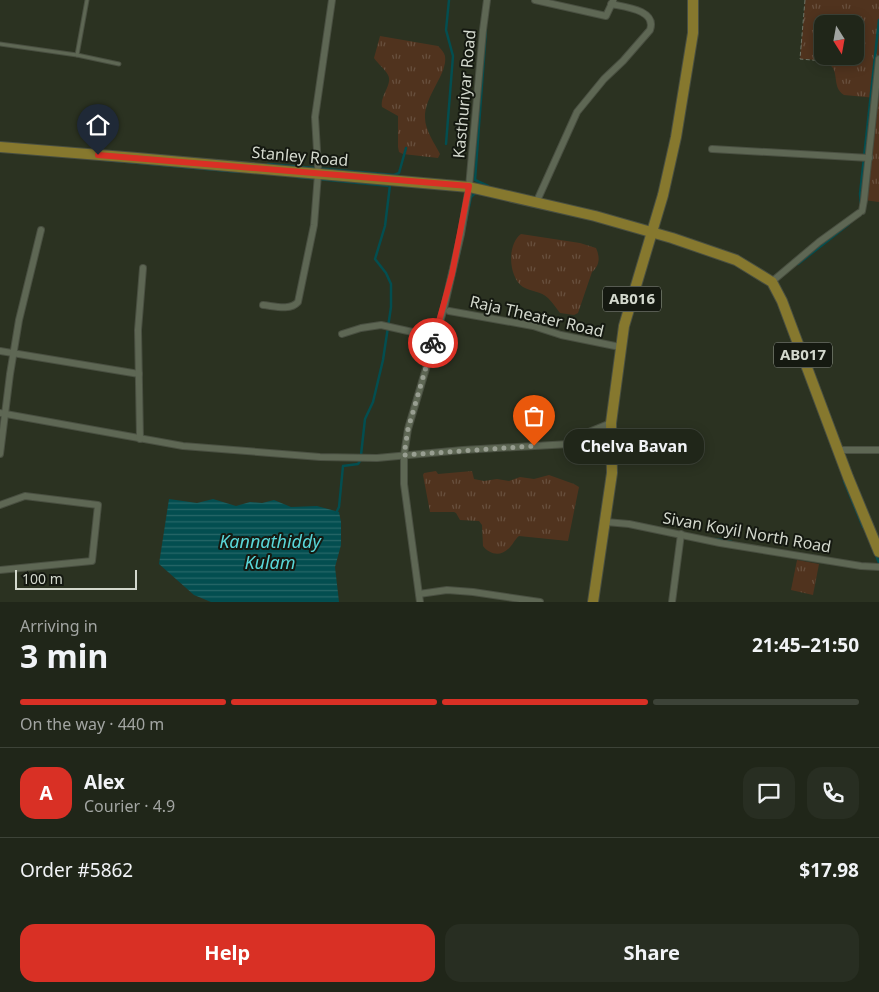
<!DOCTYPE html>
<meta charset="utf-8">
<style>
:root{--surface:#202619;--page:#282e22;--text:#f1f3f6;--muted:#a2a5a2;--line:#3d4338;--accent:#d93025}
body{margin:0;font-family:"Noto Sans",sans-serif;background:var(--page);color:var(--text);height:100vh;display:flex;flex-direction:column;font-size:19px;white-space:nowrap}
*{box-sizing:border-box;margin:0}
p{font-size:16px;color:var(--muted)}
.icon{flex:none;width:28px;height:28px;fill:none;stroke:currentColor;stroke-width:2;stroke-linecap:round;stroke-linejoin:round}
.map{position:relative;height:602px;overflow:hidden}
.panel{display:flex;flex-direction:column;background:var(--surface);flex:1}
.panel>*{flex:none}
.needle{width:32px;rotate:169deg}
.controls{position:absolute;left:814px;top:15px;display:grid;gap:10px}
.controls a{display:grid;place-items:center;width:50px;height:50px;border-radius:10px;background:var(--surface);box-shadow:0 2px 12px #0003,0 0 0 1px var(--line);font-size:25px}
.scale{position:absolute;left:15px;bottom:12px;width:122px;box-sizing:border-box;padding-left:5px;border:2px solid #d3d8cd;border-top:0;font-size:14px;line-height:18px;white-space:nowrap;color:#d3d8cd;-webkit-text-stroke:4px #151911;paint-order:stroke}
.pin{position:absolute;display:grid;place-items:center;width:42px;height:42px;color:#fff;margin:-51px -21px;border-radius:50% 50% 50% 0;rotate:-45deg;box-shadow:0 0 5px #0007}
.pin .icon{rotate:45deg}
.courier{position:absolute;display:grid;place-items:center;width:50px;height:50px;margin:-25px;border:4px solid #d93025;border-radius:50%;background:#fff;color:#222;box-shadow:0 1px 6px #0007}
.bubble{position:absolute;height:35px;border-radius:15px;background:var(--surface);box-shadow:0 2px 12px #0003,0 0 0 1px var(--line);font-size:16px;font-weight:700;line-height:35px;text-align:center}
.overview em{font-style:normal;font-weight:700}
.overview div{display:flex;flex-direction:column-reverse}
.overview{display:flex;align-items:center;justify-content:space-between;height:85px;padding:0 20px}
h1{font-size:32px;font-weight:700;line-height:38px}
.bar{display:grid;grid-template-columns:repeat(4,1fr);gap:8px 5px;align-content:center;height:60px;padding:0 20px}
.bar i{height:6px;border-radius:4px;background:var(--line)}
.bar .on{background:var(--accent)}
.bar p{grid-column:span 4}
.line{display:flex;align-items:center;gap:12px;padding:0 20px;border-top:1px solid var(--line)}
.line div{flex:1}
.round{display:grid;place-items:center;flex:none;width:52px;height:52px;border-radius:15px;background:var(--page)}
.button{display:flex;gap:10px;margin-top:auto;padding:10px 20px}
.button a{flex:1;height:58px;border-radius:15px;background:var(--accent);color:#fff;font-size:20px;font-weight:700;line-height:58px;text-align:center}
.button a+a{background:var(--page);color:var(--text)}
.map>svg:first-child{display:block}
</style>
<div class="map">
<svg width="879" height="602" viewBox="0 0 879 602">
<defs>
<pattern id="grass-tufts" width="24" height="20" patternUnits="userSpaceOnUse" patternTransform="scale(1.25)"><rect width="24" height="20" fill="#50331e"/><path d="M3 7l-1-3M5 7V3M7 7l1-3M15 17l-1-3M17 17v-4M19 17l1-3" fill="none" stroke="#68503e"/></pattern>
<pattern id="water-rules" width="6" height="5" patternUnits="userSpaceOnUse" patternTransform="scale(1.25)"><rect width="6" height="5" fill="#034e50"/><path d="M0 2.5h6" fill="none" stroke="#276768"/></pattern>
</defs>
<rect width="100%" height="100%" fill="#2b3221"/>
<g fill="url(#grass-tufts)" fill-rule="evenodd">
<path d="M805 0H879V202L864 200 876 98 844 95C830 86 842 68 825 62 818 59 808 60 800 59ZM822 24H855V56H822Z"/>
<path d="M380 36 438 46C441 49 444 52 445 56 448 74 424 96 425 118 425 130 435 144 440 154L438 158 403 154 399 152 398 147V116L382 107C380 95 393 84 388 75 385 69 378 64 374 58Z"/>
<path d="M521 234 580 243 596 248C600 257 600 265 592 272L578 313 574 315 560 313C556 308 553 303 548 298 541 291 531 292 523 287 508 277 507 244 521 234Z"/>
<path d="M436 471 438 474 472 471 474 479 484 481 497 479 509 481 520 477 534 479 549 475 574 484 579 487 568 541 519 536C514 540 513 545 508 549 500 557 489 554 483 546L482 525 479 521 460 520 456 513 454 512H430L423 475 424 473Z"/>
<polygon points="797,560 819,564 813,595 791,590"/>
</g>
<polygon fill="url(#water-rules)" points="169,499 197,503 213,499 236,506 250,502 262,503 274,500 291,507 317,506 339,512 341,522 341,545 335,567 339,602 211,602 194,595 159,564"/>
<g fill="none" stroke-linecap="round" stroke-linejoin="round">
<g stroke="#034e50" stroke-width="2.5">
<polyline points="486,30 475,180 488,186"/>
<polyline points="446,144 453,56 446,30 449,0"/>
<polyline points="105,160 239,172"/>
<polyline points="268,164 394,175"/>
<polyline points="297,177 390,186"/>
<polyline points="393,177 394,175 399,173 406,148"/>
<polyline points="861,205 860,194 879,20"/>
<polyline points="458,259 471,197 476,192 477,193"/>
<polyline points="798,264 849,224"/>
<polyline points="361,455 365,419 373,402 383,360 391,307 391,284 386,273 375,259 385,226 390,185"/>
<polyline points="844,481 863,527"/>
<polyline points="336,513 339,507 343,466 358,464 360,461"/>
<polyline points="715,539 732,542"/>
<polyline points="876,555 879,563"/>
</g>
<defs>
<g id="service">
<polyline points="0,44 77,55 119,64"/>
<polyline points="77,55 87,0"/>
</g>
<g id="minor">
<polyline points="535,0 606,16 613,1"/>
<polyline points="712,149 869,158"/>
<polyline points="318,167 315,117 332,0"/>
<path d="M536 203 577 112 604 79 623 61 650 30C657 10 625 7 611 4"/>
<polyline points="862,211 864,200 879,59"/>
<polyline points="775,279 819,242 859,213"/>
<path d="M263 305C274 306 290 311 298 302L314 225 318 174"/>
<polyline points="449,311 533,326 561,335 620,347"/>
<polyline points="342,334 361,328 381,325 435,337"/>
<polyline points="0,351 139,374"/>
<polyline points="0,413 183,446 320,457 377,458 463,450 570,444"/>
<polyline points="611,423 589,432 570,444 613,461"/>
<polyline points="140,439 138,330 143,268"/>
<polyline points="838,450 879,450"/>
<polyline points="0,454 10,374 19,320 41,230"/>
<polyline points="0,505 25,496 98,505 92,561 0,570"/>
<polyline points="606,522 629,524 720,543 861,566 879,567"/>
<polyline points="419,594 447,590 473,592 540,602"/>
<polyline points="420,602 404,484 404,455 408,429 444,308 461,234 469,187 483,30 487,0"/>
<polyline points="672,602 681,534"/>
</g>
<g id="primary">
<polyline points="0,147 137,158 469,187 595,216 672,238 736,260 772,282 782,301 848,477 879,552"/>
<polyline points="593,602 612,473 611,423 624,326 663,195 676,137 693,33 693,0"/>
</g>
</defs>
<use href="#service" stroke="#494f41" stroke-width="5"/>
<use href="#minor" stroke="#494f41" stroke-width="8"/>
<use href="#primary" stroke="#494f41" stroke-width="12"/>
<polyline stroke="#6f7567" stroke-width="1" stroke-dasharray="4 2.5" stroke-linecap="butt" points="805,0 800,59 824,61"/>
<use href="#service" stroke="#5e6754" stroke-width="3"/>
<use href="#minor" stroke="#5e6754" stroke-width="6"/>
<use href="#primary" stroke="#86782e" stroke-width="10"/>
</g>
<g fill="none" stroke-linecap="round" stroke-linejoin="round">
<polyline stroke="#989e91" stroke-width="5" stroke-dasharray="0 9" points="433,343 408,429 404,455 534,446"/>
<polyline stroke="#d93025" stroke-width="6" points="98,155 469,186 452,274 433,343"/>
</g>
<g text-anchor="middle" stroke-width="4" stroke-linejoin="round" paint-order="stroke">
<g fill="#151911" stroke="#9a9f95" stroke-width="1">
<rect x="603" y="286.5" width="58" height="25" rx="4"/>
<rect x="774" y="342.5" width="58" height="25" rx="4"/>
</g>
<g font-size="15" font-weight="bold" fill="#d3d8cd">
<text x="632" y="304">AB016</text>
<text x="803" y="360">AB017</text>
</g>
<g font-size="16" fill="#d3d8cd" stroke="#151911">
<text transform="translate(464 94) rotate(-85)" y="6">Kasthuriyar Road</text>
<text transform="translate(300 156) rotate(5)" y="6">Stanley Road</text>
<text transform="translate(537 316) rotate(13)" y="6">Raja Theater Road</text>
<text transform="translate(747 532) rotate(10)" y="6">Sivan Koyil North Road</text>
</g>
<g font-size="18" font-style="italic" fill="#59d7d9" stroke="#151911">
<text x="270" y="548">Kannathiddy<tspan x="270" dy="21">Kulam</tspan></text>
</g>
</g>
</svg>
<div class="controls">
<a><svg class="needle" viewBox="-14 -14 28 28"><path d="M0-13l5 13h-10z" fill="#e53935"/><path d="M0 13l5-13h-10z" fill="#a2a5a2"/></svg></a>
</div>
<div class="scale">100 m</div>
<div class="pin" style="left:534px;top:446px;background:#ea580c"><svg class="icon" aria-label="bag" viewBox="0 0 24 24"><path d="M5 8h14l-1 12H6zM9 8a3 3 0 0 1 6 0"/></svg></div>
<div class="pin" style="left:98px;top:155px;background:#1f2937"><svg class="icon" aria-label="home" viewBox="0 0 24 24"><path d="M3 11l9-7 9 7M6 9v11h12V9"/></svg></div>
<div class="courier" style="left:433px;top:343px"><svg class="icon" aria-label="bike" viewBox="0 0 24 24"><circle cx="6" cy="16" r="4"/><circle cx="18" cy="16" r="4"/><path d="M6 16l4-8h5l3 8M10 8l3 8H6M13 5h3"/></svg></div>
<div class="bubble" style="left:564px;top:429px;width:140px">Chelva Bavan</div>
</div>
<section class="panel">
<div class="overview"><div><h1>3 min</h1><p>Arriving in</p></div><em>21:45–21:50</em></div>
<div class="bar"><i class="on"></i><i class="on"></i><i class="on"></i><i></i><p>On the way · 440 m</p></div>
<div class="line" style="height:90px"><b class="round" style="background:var(--accent);color:#fff">A</b><div><b>Alex</b><p>Courier · 4.9</p></div><a class="round"><svg class="icon" aria-label="chat" viewBox="0 0 24 24"><path d="M4 5h16v11H9l-5 4z"/></svg></a><a class="round"><svg class="icon" aria-label="phone" viewBox="0 0 24 24"><path d="M5 4h4l2 5-3 2q2 4 5 5l2-3 5 2v4C11 20 4 13 5 4z"/></svg></a></div>
<div class="line" style="height:65px"><div>Order #5862</div><b>$17.98</b></div>
<div class="button"><a>Help</a><a>Share</a></div>
</section>
